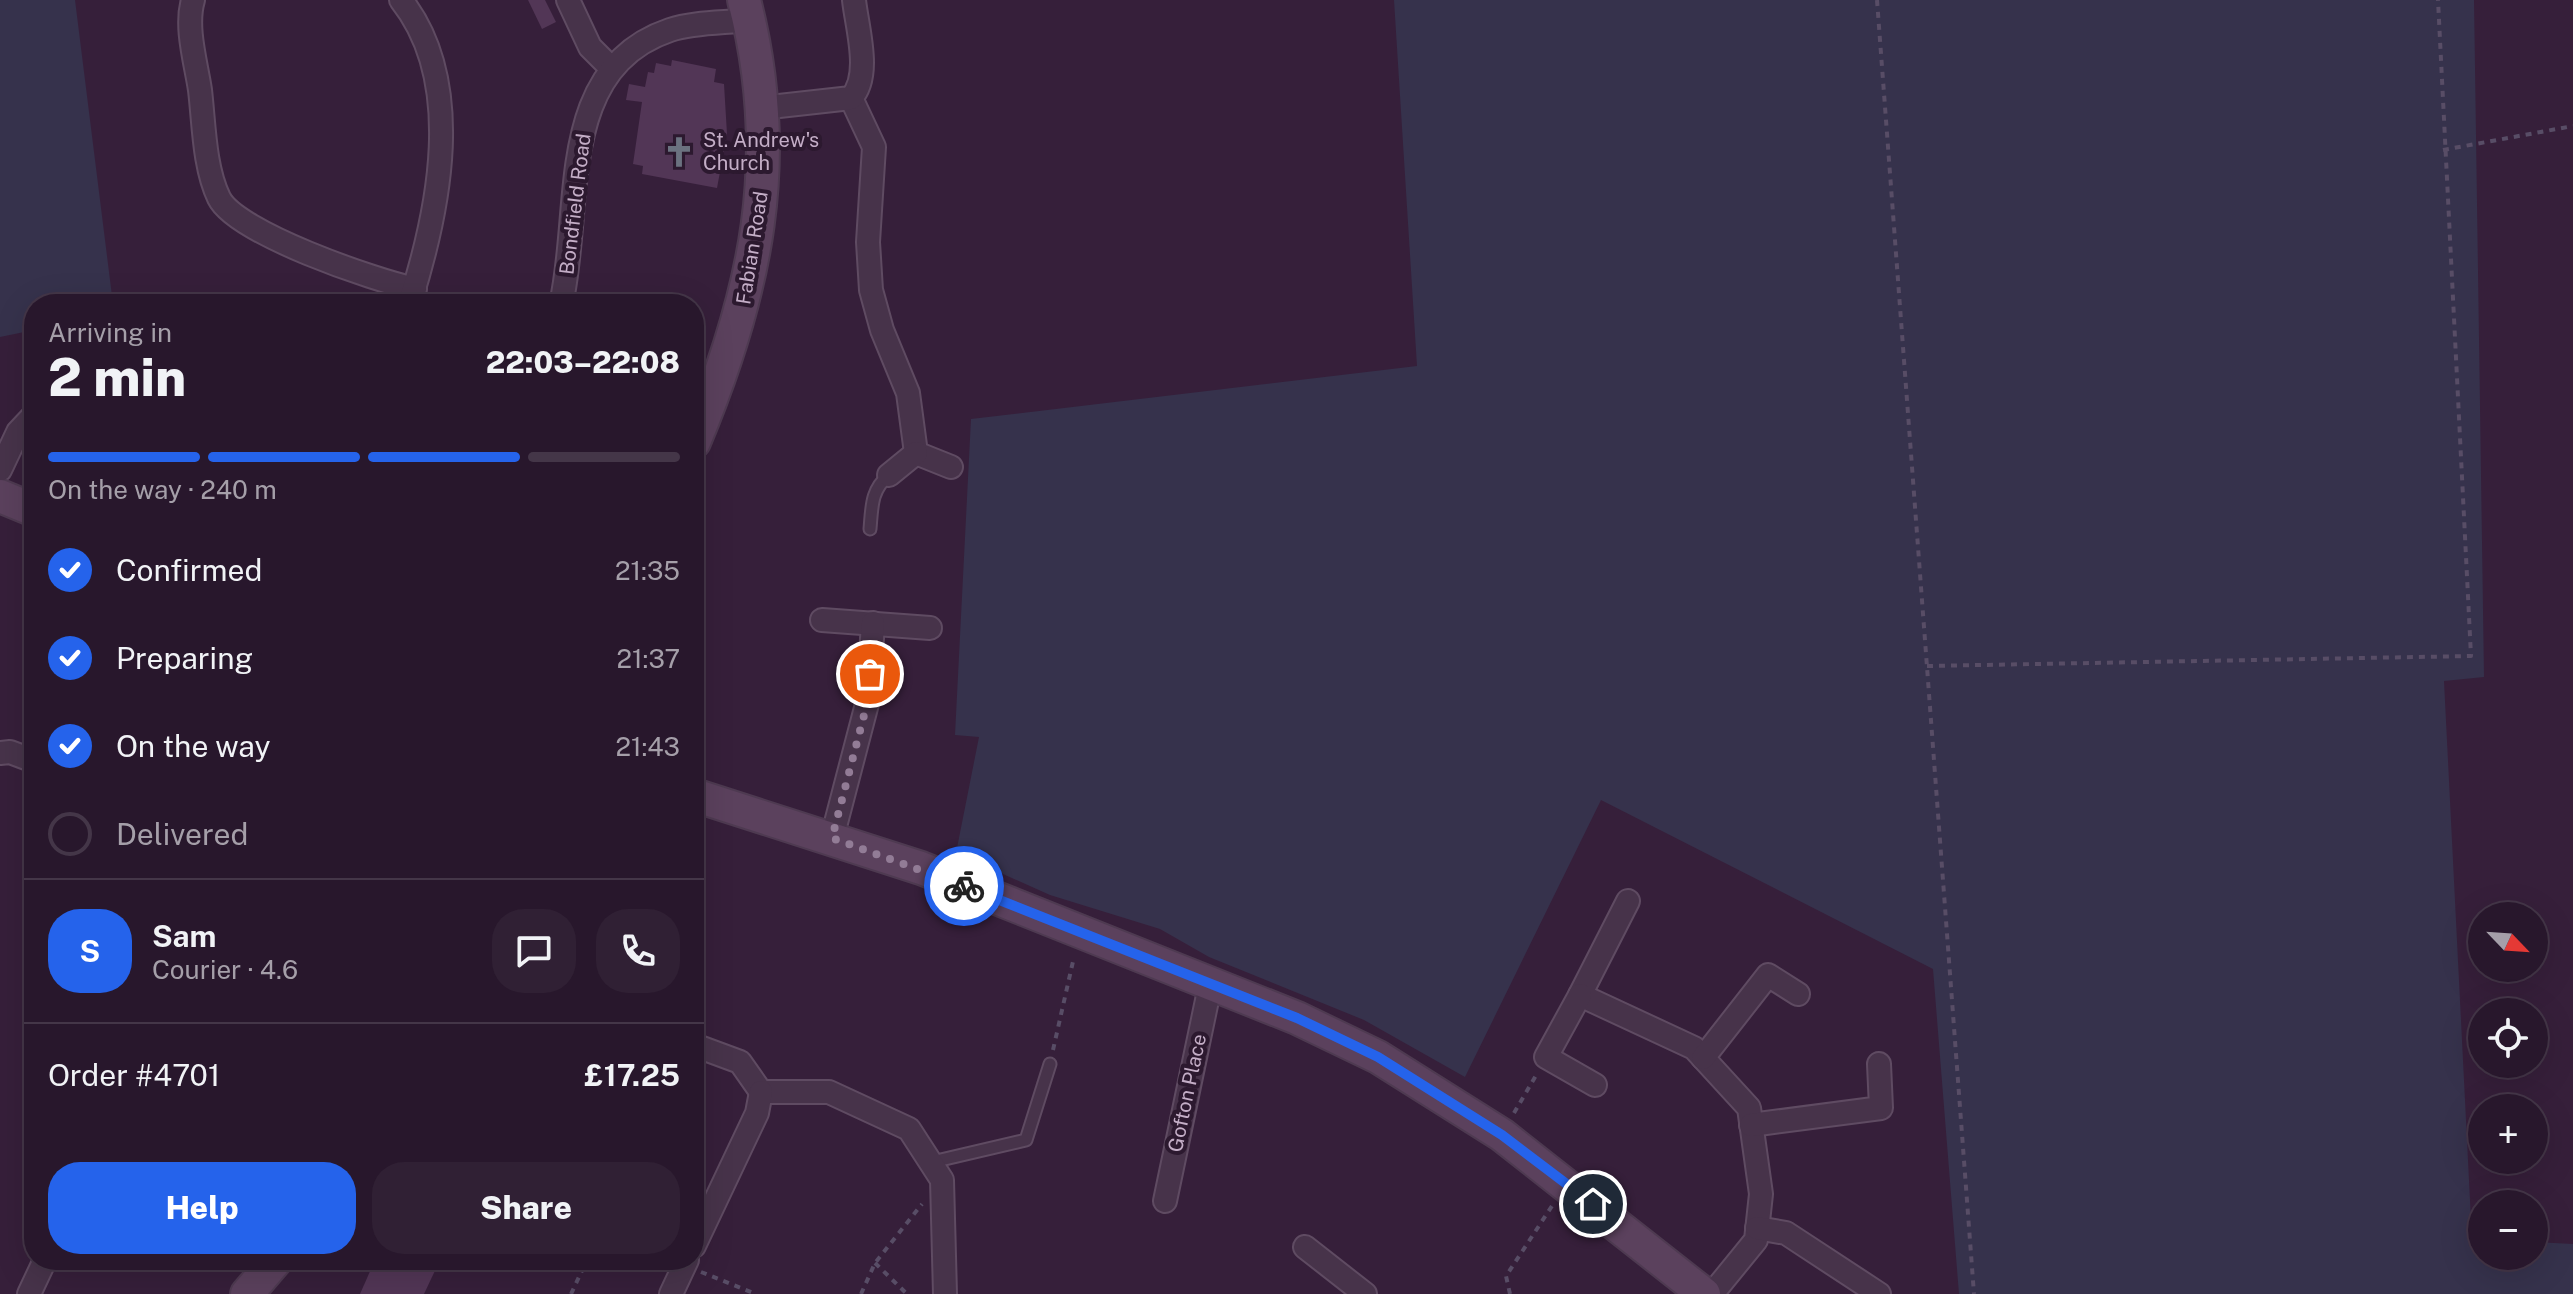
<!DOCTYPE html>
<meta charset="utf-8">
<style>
:root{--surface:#28172c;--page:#302034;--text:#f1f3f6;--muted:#a59fa9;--line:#443648;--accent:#2563eb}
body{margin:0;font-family:"Public Sans",sans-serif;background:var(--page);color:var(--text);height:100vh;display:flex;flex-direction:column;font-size:30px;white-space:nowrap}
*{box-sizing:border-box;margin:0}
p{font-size:26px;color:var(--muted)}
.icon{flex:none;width:44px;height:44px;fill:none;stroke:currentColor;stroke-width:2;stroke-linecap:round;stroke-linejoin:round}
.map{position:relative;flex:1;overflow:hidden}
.drawer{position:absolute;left:24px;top:294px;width:680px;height:976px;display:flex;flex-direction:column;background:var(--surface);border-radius:32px;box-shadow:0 8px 32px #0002,0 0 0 2px var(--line)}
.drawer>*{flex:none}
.needle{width:52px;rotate:115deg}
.controls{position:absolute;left:2468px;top:902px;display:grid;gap:16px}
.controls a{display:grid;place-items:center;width:80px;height:80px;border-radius:50%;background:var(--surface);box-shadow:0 8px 32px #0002,0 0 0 2px var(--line);font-size:40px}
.pin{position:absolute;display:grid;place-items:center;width:68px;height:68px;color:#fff;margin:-34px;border:4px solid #fff;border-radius:50%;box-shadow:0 2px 8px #0007}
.courier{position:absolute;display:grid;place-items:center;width:80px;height:80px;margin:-40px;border:6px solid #2563eb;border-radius:50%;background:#fff;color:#222;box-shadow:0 2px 10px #0007}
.summary em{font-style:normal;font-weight:800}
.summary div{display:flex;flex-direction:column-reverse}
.summary{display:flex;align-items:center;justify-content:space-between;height:136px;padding:0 24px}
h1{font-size:52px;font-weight:800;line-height:60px}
.bar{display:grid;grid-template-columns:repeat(4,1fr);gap:12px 8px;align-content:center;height:96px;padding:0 24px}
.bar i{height:10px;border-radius:6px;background:var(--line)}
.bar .current{background:var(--accent)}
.bar p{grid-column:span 4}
.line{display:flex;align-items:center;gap:20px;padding:0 24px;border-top:2px solid var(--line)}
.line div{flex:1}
.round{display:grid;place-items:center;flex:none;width:84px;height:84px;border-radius:32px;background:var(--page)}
ol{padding:0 24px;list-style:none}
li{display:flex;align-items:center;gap:24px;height:88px}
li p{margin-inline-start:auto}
li .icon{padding:8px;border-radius:50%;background:var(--accent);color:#fff;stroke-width:4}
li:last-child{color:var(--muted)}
li i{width:44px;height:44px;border:4px solid var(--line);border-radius:50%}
.button{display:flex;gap:16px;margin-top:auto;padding:16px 24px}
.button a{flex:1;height:92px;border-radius:32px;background:var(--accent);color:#fff;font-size:32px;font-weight:800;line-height:92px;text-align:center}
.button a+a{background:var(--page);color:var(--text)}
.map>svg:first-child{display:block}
</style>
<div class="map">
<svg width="2573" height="1294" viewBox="0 0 2573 1294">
<rect width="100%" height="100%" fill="#361f3a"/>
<g fill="#36324c">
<polygon points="0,0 75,0 113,304 34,304 34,330 0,337"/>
<polygon points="1394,0 2474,0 2484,677 2444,681 2472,1240 2482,1241 2482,1256 2534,1256 2534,1242 2573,1244 2573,1294 1959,1294 1933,969 1601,800 1465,1077 1364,1020 1209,957 1160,929 1050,895 956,853 979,737 955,735 971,419 1417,366"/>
</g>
<g fill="#523656">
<polygon points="528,0 545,0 556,22 542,29"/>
<polygon points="672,60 716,69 714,82 724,84 727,134 717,188 642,174 643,166 633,164 642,102 626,100 629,84 645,87 648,72 654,73 656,63 671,66"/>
<polygon points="375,1260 440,1260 424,1294 360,1294"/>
</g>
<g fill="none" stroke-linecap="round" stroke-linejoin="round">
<defs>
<g id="lane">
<path d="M870 529C872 506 871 490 889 475"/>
<polyline points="932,1162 1026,1140 1050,1064"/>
</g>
<g id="street">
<path d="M193 0C185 27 196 63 200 90 204 124 204 167 219 198 236 233 374 280 415 289"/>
<path d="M401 0C466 82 439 210 410 302"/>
<polyline points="568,0 590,47 611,68"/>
<polyline points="851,98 874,147 868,242 871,290 882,330 908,393 916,453 951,467"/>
<path d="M761 108 851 98C872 76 857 28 854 0"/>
<path d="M561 304C583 210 554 69 670 30 694 22 724 23 749 20"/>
<polyline points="0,470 18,432 34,415"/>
<polyline points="889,475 916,453"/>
<polyline points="822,620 930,628"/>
<polyline points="0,753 10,752 34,761"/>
<polyline points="832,838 868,700 873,623"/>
<polyline points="1628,901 1580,995 1694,1048 1749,1108 1761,1194 1756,1240 1712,1294"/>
<polyline points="1580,995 1546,1057 1595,1085"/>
<polyline points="694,1045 740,1062 761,1092"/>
<polyline points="1703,1058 1768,975 1798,994"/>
<polyline points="761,1092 829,1092 909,1129 942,1180 945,1294"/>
<polyline points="1751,1125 1881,1108 1879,1064"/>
<polyline points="1165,1201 1210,986"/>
<polyline points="1757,1228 1786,1233 1879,1294"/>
<polyline points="694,1246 757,1113 761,1092"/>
<polyline points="1305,1247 1365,1294"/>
<polyline points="29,1294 45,1260"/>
<polyline points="671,1294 687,1260"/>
</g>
<g id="secondary">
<path d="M694 442C756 294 785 159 744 0"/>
<polyline points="0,496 34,510"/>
<polyline points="694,795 921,868 1297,1018 1378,1057 1502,1135 1704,1294"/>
<polyline points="247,1294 276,1260"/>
</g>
</defs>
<use href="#lane" stroke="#5f4b62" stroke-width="15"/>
<use href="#street" stroke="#5f4b62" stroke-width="26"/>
<use href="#secondary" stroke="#4e3a51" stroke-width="36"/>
<g stroke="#584d66" stroke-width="4" stroke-dasharray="6 6" stroke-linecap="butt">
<polyline points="1877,0 1974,1294"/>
<polyline points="2443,150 2573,126"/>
<polyline points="1927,666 2471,656 2438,0"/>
<polyline points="1053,1050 1074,957"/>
<polyline points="1514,1113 1538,1072"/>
<polyline points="641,1260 661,1269"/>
<polyline points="875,1263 907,1294"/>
<polyline points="701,1272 756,1294"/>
<polyline points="571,1294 587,1260"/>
<polyline points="861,1294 875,1263 922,1204"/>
<polyline points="1510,1294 1506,1276 1552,1206"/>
</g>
<use href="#lane" stroke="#47334a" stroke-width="11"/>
<use href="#street" stroke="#47334a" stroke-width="22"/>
<use href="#secondary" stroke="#5b415d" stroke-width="32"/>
</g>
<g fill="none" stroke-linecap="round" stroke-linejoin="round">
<polyline stroke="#927c96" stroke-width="8" stroke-dasharray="0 14.4" points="870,674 868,700 832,838 964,886"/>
<polyline stroke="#2563eb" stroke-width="10" points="964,886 1297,1018 1378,1057 1502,1135 1593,1204"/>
</g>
<defs>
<symbol id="church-bare" viewBox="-9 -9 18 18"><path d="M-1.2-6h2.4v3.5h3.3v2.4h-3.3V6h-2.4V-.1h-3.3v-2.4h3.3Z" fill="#6b7280" stroke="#2c192f" stroke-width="2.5" paint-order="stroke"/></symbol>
</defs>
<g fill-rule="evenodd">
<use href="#church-bare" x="657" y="130" width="44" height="44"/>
</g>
<g text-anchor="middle" stroke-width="8" stroke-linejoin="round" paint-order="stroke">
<g font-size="20" fill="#c4aec7" stroke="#2c192f" text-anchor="start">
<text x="703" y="147">St. Andrew's<tspan x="703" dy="23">Church</tspan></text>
</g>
<g font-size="20" fill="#c4aec7" stroke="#2c192f">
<text transform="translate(575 204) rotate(-83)" y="7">Bondfield Road</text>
<text transform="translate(752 248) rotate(-81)" y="7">Fabian Road</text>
<text transform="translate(1187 1093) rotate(-78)" y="7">Gofton Place</text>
</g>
</g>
</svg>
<div class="controls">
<a><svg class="needle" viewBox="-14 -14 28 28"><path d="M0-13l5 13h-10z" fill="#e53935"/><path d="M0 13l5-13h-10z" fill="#a59fa9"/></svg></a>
<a><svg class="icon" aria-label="locate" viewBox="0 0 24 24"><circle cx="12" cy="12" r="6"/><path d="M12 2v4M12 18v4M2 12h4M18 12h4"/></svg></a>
<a>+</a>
<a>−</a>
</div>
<div class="pin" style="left:870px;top:674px;background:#ea580c"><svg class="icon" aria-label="bag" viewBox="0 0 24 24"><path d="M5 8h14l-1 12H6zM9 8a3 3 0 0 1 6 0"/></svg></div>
<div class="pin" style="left:1593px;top:1204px;background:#1f2937"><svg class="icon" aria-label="home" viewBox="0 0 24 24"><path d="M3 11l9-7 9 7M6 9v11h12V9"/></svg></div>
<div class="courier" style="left:964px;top:886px"><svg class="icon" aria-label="bike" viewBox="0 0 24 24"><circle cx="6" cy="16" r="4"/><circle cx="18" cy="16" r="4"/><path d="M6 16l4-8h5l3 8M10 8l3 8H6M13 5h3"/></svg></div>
<section class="drawer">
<div class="summary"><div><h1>2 min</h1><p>Arriving in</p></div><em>22:03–22:08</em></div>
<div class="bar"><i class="current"></i><i class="current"></i><i class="current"></i><i></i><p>On the way · 240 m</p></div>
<ol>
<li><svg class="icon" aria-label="check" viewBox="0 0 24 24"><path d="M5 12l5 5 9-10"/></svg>Confirmed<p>21:35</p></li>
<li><svg class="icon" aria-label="check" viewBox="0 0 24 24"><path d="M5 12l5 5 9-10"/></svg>Preparing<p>21:37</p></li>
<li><svg class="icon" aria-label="check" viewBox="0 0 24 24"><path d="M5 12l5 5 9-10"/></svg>On the way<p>21:43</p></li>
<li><i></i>Delivered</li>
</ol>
<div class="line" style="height:144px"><b class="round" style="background:var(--accent);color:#fff">S</b><div><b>Sam</b><p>Courier · 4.6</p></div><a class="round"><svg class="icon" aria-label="chat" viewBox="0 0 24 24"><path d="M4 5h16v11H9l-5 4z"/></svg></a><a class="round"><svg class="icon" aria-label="phone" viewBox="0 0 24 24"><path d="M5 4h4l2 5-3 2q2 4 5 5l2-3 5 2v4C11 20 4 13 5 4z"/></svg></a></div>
<div class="line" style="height:104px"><div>Order #4701</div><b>£17.25</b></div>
<div class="button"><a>Help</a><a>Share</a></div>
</section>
</div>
